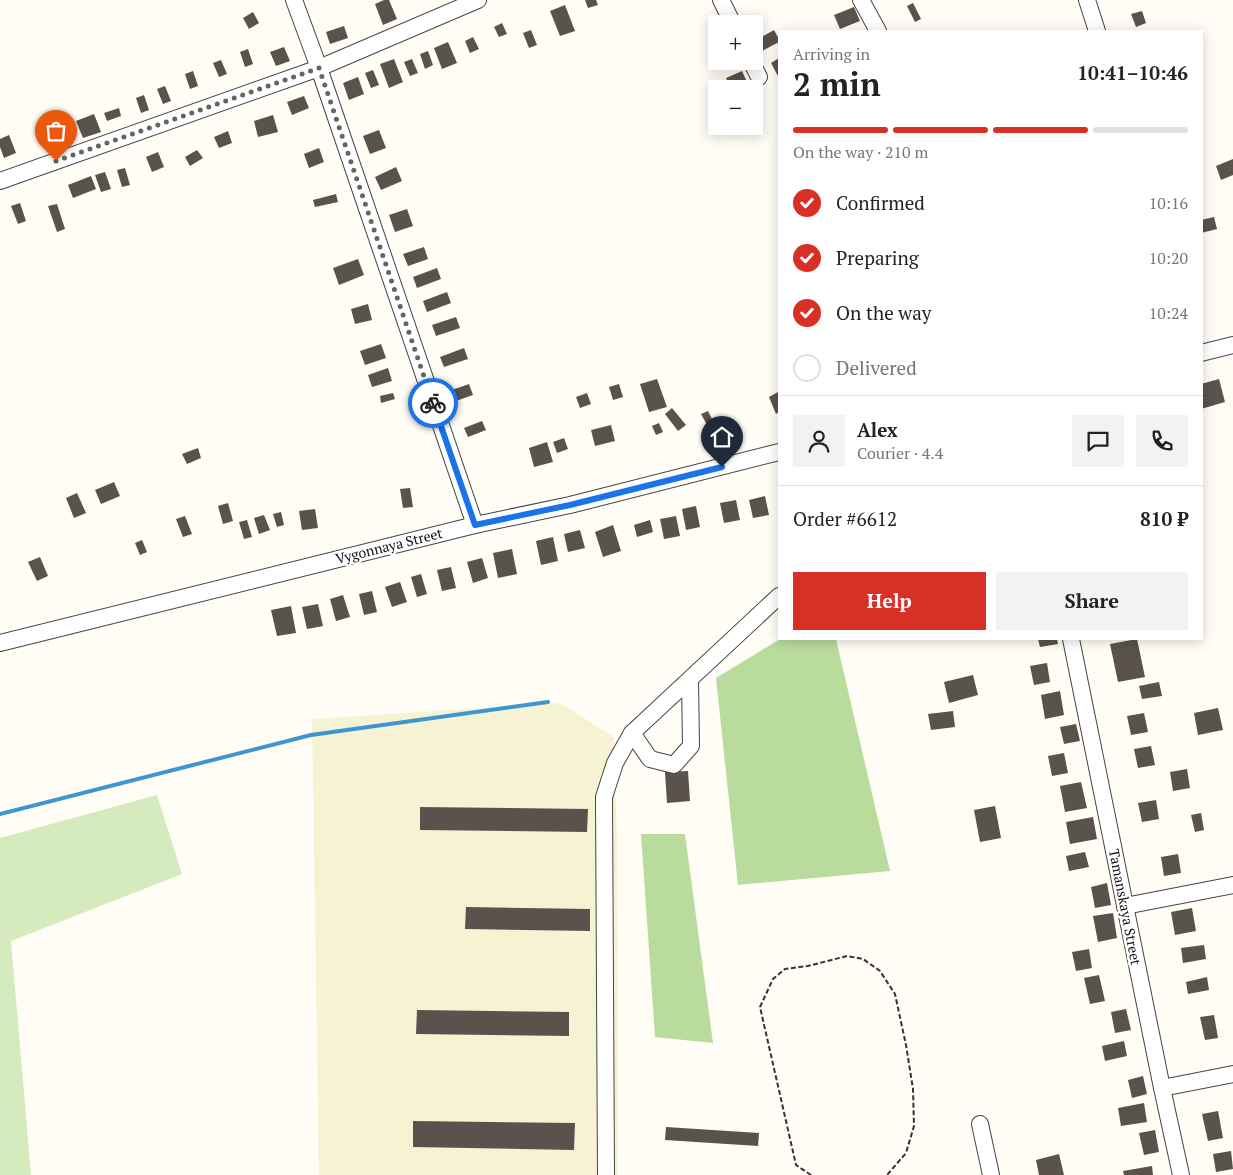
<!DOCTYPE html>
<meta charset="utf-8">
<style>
:root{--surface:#fff;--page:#f2f2f2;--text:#222;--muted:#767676;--line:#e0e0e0;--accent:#d93025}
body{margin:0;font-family:"PT Serif",serif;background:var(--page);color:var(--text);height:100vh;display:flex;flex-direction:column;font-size:19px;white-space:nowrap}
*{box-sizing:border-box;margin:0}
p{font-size:16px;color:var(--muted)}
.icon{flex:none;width:28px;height:28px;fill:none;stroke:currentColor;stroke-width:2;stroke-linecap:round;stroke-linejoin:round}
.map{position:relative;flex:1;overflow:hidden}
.panel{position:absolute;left:778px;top:30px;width:425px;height:610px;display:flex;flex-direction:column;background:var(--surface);border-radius:0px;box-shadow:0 2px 12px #0003}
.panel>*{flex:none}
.buttons{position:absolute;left:708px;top:15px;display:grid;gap:10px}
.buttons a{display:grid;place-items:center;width:55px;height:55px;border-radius:0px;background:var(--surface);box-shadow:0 2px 12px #0003;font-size:25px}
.pin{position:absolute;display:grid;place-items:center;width:42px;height:42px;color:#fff;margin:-51px -21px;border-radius:50% 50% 50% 0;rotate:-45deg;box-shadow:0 0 5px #0007}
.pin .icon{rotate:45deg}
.courier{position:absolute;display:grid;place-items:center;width:50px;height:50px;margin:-25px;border:4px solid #1a73e8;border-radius:50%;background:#fff;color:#222;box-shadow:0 1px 6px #0007}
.head em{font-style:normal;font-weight:600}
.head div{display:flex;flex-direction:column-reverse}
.head{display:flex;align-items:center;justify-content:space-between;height:85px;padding:0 15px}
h1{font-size:32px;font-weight:600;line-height:38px}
.bar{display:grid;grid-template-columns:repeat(4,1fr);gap:8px 5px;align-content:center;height:60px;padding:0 15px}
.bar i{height:6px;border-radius:4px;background:var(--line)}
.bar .current{background:var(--accent)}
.bar p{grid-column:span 4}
.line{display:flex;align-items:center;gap:12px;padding:0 15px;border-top:1px solid var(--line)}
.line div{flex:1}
.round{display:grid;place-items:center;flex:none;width:52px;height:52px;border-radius:0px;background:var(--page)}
ol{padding:0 15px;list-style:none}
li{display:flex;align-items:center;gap:15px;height:55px}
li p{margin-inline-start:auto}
li .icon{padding:5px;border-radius:50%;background:var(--accent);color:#fff;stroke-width:4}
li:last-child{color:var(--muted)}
li i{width:28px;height:28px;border:2px solid var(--line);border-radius:50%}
.cta{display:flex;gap:10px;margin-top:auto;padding:10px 15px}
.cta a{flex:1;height:58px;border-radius:0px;background:var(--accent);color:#fff;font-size:20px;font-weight:600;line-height:58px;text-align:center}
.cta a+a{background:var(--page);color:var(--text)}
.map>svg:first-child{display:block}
</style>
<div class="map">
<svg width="1233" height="1175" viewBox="0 0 1233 1175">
<rect width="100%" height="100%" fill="#fffdf5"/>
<polygon fill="#f6f3d4" points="560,703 614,737 617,837 618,1175 319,1175 312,719"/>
<polygon fill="#d5ebbd" points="157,795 182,874 11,941 31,1175 0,1175 0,838"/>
<g fill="#b9dc9c">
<polygon points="780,639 836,639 890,871 738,885 716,678"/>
<polygon points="641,834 685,834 713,1043 655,1037"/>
</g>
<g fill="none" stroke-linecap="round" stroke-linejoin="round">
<polyline stroke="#3f96cf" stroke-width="4" points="0,814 311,735 548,702"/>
</g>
<g fill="#5a524d">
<polygon points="384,0 389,0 397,19 383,25 375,4"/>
<polygon points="585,0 596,0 598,5 588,8"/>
<polygon points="913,3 921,19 915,22 907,6"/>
<polygon points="565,5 575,31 560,36 550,11"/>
<polygon points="854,7 860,21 840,29 834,15"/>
<polygon points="1142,11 1146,23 1136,27 1131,14"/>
<polygon points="253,12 259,23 249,29 243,18"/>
<polygon points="502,23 507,34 499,37 494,27"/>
<polygon points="344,26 348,38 330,44 326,32"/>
<polygon points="531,30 537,45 529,48 523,33"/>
<polygon points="774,30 779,39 779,42 762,51 756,40"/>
<polygon points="473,37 479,49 470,53 465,41"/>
<polygon points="448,42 457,63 442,69 434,48"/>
<polygon points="284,47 290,61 276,66 270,52"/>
<polygon points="248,49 253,64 245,67 240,52"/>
<polygon points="428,51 433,65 425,69 420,54"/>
<polygon points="779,58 779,78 771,63"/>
<polygon points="394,59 403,82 389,88 380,64"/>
<polygon points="412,59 418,73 410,76 404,62"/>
<polygon points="221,60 227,74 219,77 213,63"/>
<polygon points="373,70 379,85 371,88 365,73"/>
<polygon points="193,71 198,86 190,89 185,74"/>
<polygon points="742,71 748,84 737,89 731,89 726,78"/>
<polygon points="358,77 364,94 349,100 343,83"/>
<polygon points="165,86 171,101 163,104 157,89"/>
<polygon points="144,95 149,110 141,113 136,98"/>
<polygon points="304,96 309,108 292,115 287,102"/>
<polygon points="119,108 121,116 107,121 104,113"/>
<polygon points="53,114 60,130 52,133 46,117"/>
<polygon points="94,114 101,132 83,138 76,121"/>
<polygon points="273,115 278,132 258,137 254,121"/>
<polygon points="379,130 386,148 370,154 363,136"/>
<polygon points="228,131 232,143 219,148 214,137"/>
<polygon points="9,135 16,153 4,158 0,147 0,139"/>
<polygon points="319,148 324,162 309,168 304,154"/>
<polygon points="197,150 203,158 190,166 185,157"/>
<polygon points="158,152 164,167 152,172 146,157"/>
<polygon points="1233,159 1233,175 1221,180 1216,166"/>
<polygon points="396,167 402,181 381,190 375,177"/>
<polygon points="125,168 130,185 122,187 117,170"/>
<polygon points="105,172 111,189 101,192 95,175"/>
<polygon points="91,176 96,189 73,198 68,185"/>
<polygon points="336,194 338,202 315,207 313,200"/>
<polygon points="20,203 26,221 18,224 11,206"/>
<polygon points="57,204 65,229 57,232 48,206"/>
<polygon points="407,209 413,226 395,232 389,215"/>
<polygon points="1214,217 1217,229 1201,233 1201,220"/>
<polygon points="424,247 428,259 408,266 403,254"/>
<polygon points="358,259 364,275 339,285 333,268"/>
<polygon points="437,268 441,279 417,288 413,277"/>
<polygon points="447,292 451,303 427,312 423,301"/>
<polygon points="368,304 372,320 355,324 351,309"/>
<polygon points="456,317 460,328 436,336 432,325"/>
<polygon points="381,344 386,358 365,365 360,351"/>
<polygon points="464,348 468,359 444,367 440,357"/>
<polygon points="388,368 392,381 372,387 368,375"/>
<polygon points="657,379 667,407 649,412 640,384"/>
<polygon points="1219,379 1225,402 1201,409 1201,384"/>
<polygon points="469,384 473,395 450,403 446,392"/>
<polygon points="619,384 623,397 613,400 609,387"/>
<polygon points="778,392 779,412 776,414 769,397"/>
<polygon points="393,393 395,399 381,403 380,396"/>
<polygon points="587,393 591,404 580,408 576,397"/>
<polygon points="672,408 686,425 678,431 665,414"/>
<polygon points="708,411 718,431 712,434 701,414"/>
<polygon points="482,421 486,430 468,437 464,428"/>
<polygon points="659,423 663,432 656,435 652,426"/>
<polygon points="611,425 615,441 595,446 591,430"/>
<polygon points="564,438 568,449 557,453 553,442"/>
<polygon points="547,442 553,462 534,467 529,448"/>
<polygon points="198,448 201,458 187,464 182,454"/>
<polygon points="114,482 120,496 101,504 95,490"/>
<polygon points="410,488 413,507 403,508 400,489"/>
<polygon points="77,493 86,513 74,518 66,498"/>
<polygon points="765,496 769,515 753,518 749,500"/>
<polygon points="736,500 740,520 724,523 720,503"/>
<polygon points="228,503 233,521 223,524 218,506"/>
<polygon points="696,506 700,527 686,530 682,509"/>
<polygon points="315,509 318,528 302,530 299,511"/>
<polygon points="281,512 284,525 277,527 273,514"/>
<polygon points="264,515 270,530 259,534 254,518"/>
<polygon points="185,516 192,534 183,537 176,519"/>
<polygon points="676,516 680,536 664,539 660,519"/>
<polygon points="247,520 252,537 244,539 239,522"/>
<polygon points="650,520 653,532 637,537 634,525"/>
<polygon points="613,525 621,551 603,557 595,532"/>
<polygon points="580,530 585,548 568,552 564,534"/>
<polygon points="553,537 558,561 541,565 536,541"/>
<polygon points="142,540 147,552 140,555 135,543"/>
<polygon points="512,549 517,574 498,578 493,553"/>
<polygon points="40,557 48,576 37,581 28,562"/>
<polygon points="482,558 488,578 473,583 467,562"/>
<polygon points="451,567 456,588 442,591 437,570"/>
<polygon points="421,574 427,594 417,597 411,577"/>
<polygon points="400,582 407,602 392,607 385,587"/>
<polygon points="372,591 377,612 364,615 359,594"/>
<polygon points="343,595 350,617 336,621 330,599"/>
<polygon points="318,604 323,626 307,629 302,607"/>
<polygon points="291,606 296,633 277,636 271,610"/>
<polygon points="1038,639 1057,639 1058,644 1040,647"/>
<polygon points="1137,639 1145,677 1118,682 1110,644"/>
<polygon points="1047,663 1050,682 1034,685 1030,666"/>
<polygon points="973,675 978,695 949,703 944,682"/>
<polygon points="1159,682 1162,696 1142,699 1139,686"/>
<polygon points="1060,691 1064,715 1045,719 1041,695"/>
<polygon points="1218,708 1223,730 1198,735 1194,713"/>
<polygon points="953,711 955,727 931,730 928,714"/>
<polygon points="1144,713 1148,732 1131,735 1127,716"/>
<polygon points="1076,724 1080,741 1064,744 1060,727"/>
<polygon points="1151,746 1155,765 1138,768 1134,749"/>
<polygon points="1064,753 1068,773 1052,776 1048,756"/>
<polygon points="1187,769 1190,788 1173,791 1170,772"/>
<polygon points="688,771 690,801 667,803 665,772"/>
<polygon points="1081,782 1087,808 1065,812 1060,786"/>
<polygon points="1156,800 1159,819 1142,822 1138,803"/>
<polygon points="995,806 1001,838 980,842 974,810"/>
<polygon points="420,807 588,809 587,832 420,830"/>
<polygon points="1201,813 1204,830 1195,832 1191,815"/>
<polygon points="1093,817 1097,839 1070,844 1066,822"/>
<polygon points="1085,852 1089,867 1069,871 1066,856"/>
<polygon points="1178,854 1181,873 1164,876 1161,857"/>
<polygon points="1107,883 1111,905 1095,908 1091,887"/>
<polygon points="466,907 590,909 590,931 465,929"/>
<polygon points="1192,908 1196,931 1175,935 1171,912"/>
<polygon points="1113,913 1117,938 1098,942 1093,916"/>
<polygon points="1204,945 1206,959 1183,963 1181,948"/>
<polygon points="1089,949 1092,968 1076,971 1072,952"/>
<polygon points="1099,975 1105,1001 1090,1004 1084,978"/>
<polygon points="1207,977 1209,990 1188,994 1186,982"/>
<polygon points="1126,1009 1131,1030 1115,1033 1111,1012"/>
<polygon points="417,1010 569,1012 569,1036 416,1034"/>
<polygon points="1214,1015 1218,1038 1205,1040 1200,1017"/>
<polygon points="1124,1041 1127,1056 1105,1061 1102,1046"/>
<polygon points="1143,1076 1147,1094 1132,1098 1128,1080"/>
<polygon points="1144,1103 1147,1122 1121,1126 1118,1108"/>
<polygon points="1218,1111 1223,1138 1208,1141 1202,1114"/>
<polygon points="413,1121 575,1123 574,1150 413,1147"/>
<polygon points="666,1127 759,1133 758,1146 665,1140"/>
<polygon points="1155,1130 1159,1152 1144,1155 1139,1133"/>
<polygon points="1231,1151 1233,1169 1216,1172 1213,1154"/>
<polygon points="1059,1154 1064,1175 1039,1175 1036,1160"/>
<polygon points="1152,1166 1153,1175 1124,1175 1123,1171"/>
</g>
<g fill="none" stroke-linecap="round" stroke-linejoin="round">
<defs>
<g id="minor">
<polyline points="294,0 319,68 475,525"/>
<polyline points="721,0 733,24"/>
<polyline points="861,0 878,31"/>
<polyline points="1087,0 1097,31"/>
<polyline points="751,61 759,77"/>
<polyline points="0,181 319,68 478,0"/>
<polyline points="1201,353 1233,345"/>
<polyline points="1071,639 1162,1088 1181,1175"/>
<polyline points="0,643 475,525 570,505 779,452"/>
<polyline points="632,733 650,759 674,765 691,746 690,680"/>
<polyline points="1125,906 1233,885"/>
<polyline points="1162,1088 1233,1074"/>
<polyline points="980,1124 991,1175"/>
<polyline points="606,1175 604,797 615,763 632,733 779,596"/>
</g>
</defs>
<use href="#minor" stroke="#444" stroke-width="18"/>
<polyline stroke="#333" stroke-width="2" stroke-dasharray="5 2.5" stroke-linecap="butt" points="811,1175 796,1165 760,1007 773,979 785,969 808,966 847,956 863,959 880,971 895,994 906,1045 913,1089 914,1126 906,1153 887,1175"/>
<use href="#minor" stroke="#fff" stroke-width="16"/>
</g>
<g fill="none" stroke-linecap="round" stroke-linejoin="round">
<polyline stroke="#646461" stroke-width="5" stroke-dasharray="0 9" points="56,161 319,68 433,403"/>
<polyline stroke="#1a73e8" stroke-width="6" points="433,403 475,525 570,505 722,467"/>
</g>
<g text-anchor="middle" stroke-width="5" stroke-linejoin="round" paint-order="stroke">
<g font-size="14" fill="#111" stroke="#fff">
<text transform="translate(389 546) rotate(-14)" y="5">Vygonnaya Street</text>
<text transform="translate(1125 907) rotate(79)" y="5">Tamanskaya Street</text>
</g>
</g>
</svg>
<div class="buttons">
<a>+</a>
<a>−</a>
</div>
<div class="pin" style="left:56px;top:161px;background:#ea580c"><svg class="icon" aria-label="bag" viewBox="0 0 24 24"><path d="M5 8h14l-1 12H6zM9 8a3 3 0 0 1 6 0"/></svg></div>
<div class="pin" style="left:722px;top:467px;background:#1f2937"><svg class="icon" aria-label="home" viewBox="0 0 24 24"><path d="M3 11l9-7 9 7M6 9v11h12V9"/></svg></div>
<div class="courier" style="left:433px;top:403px"><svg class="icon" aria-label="bike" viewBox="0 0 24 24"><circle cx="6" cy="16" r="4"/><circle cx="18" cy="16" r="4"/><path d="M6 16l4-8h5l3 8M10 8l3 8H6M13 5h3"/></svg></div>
<section class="panel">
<div class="head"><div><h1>2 min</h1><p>Arriving in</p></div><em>10:41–10:46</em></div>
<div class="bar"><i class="current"></i><i class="current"></i><i class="current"></i><i></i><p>On the way · 210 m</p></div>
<ol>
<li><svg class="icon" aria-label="check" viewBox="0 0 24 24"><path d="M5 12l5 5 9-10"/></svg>Confirmed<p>10:16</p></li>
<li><svg class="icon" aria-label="check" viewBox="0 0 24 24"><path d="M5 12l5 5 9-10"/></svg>Preparing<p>10:20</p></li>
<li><svg class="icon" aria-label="check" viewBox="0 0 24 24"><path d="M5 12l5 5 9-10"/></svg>On the way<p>10:24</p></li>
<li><i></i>Delivered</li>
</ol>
<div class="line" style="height:90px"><a class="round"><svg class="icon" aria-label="person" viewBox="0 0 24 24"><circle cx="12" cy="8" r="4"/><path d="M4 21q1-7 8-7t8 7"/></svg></a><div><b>Alex</b><p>Courier · 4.4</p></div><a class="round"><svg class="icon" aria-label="chat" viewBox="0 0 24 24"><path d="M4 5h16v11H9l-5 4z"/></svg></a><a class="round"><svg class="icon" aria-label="phone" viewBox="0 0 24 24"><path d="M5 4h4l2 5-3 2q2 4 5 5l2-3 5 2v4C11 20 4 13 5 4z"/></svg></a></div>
<div class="line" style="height:65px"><div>Order #6612</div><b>810 ₽</b></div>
<div class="cta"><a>Help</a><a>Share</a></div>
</section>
</div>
